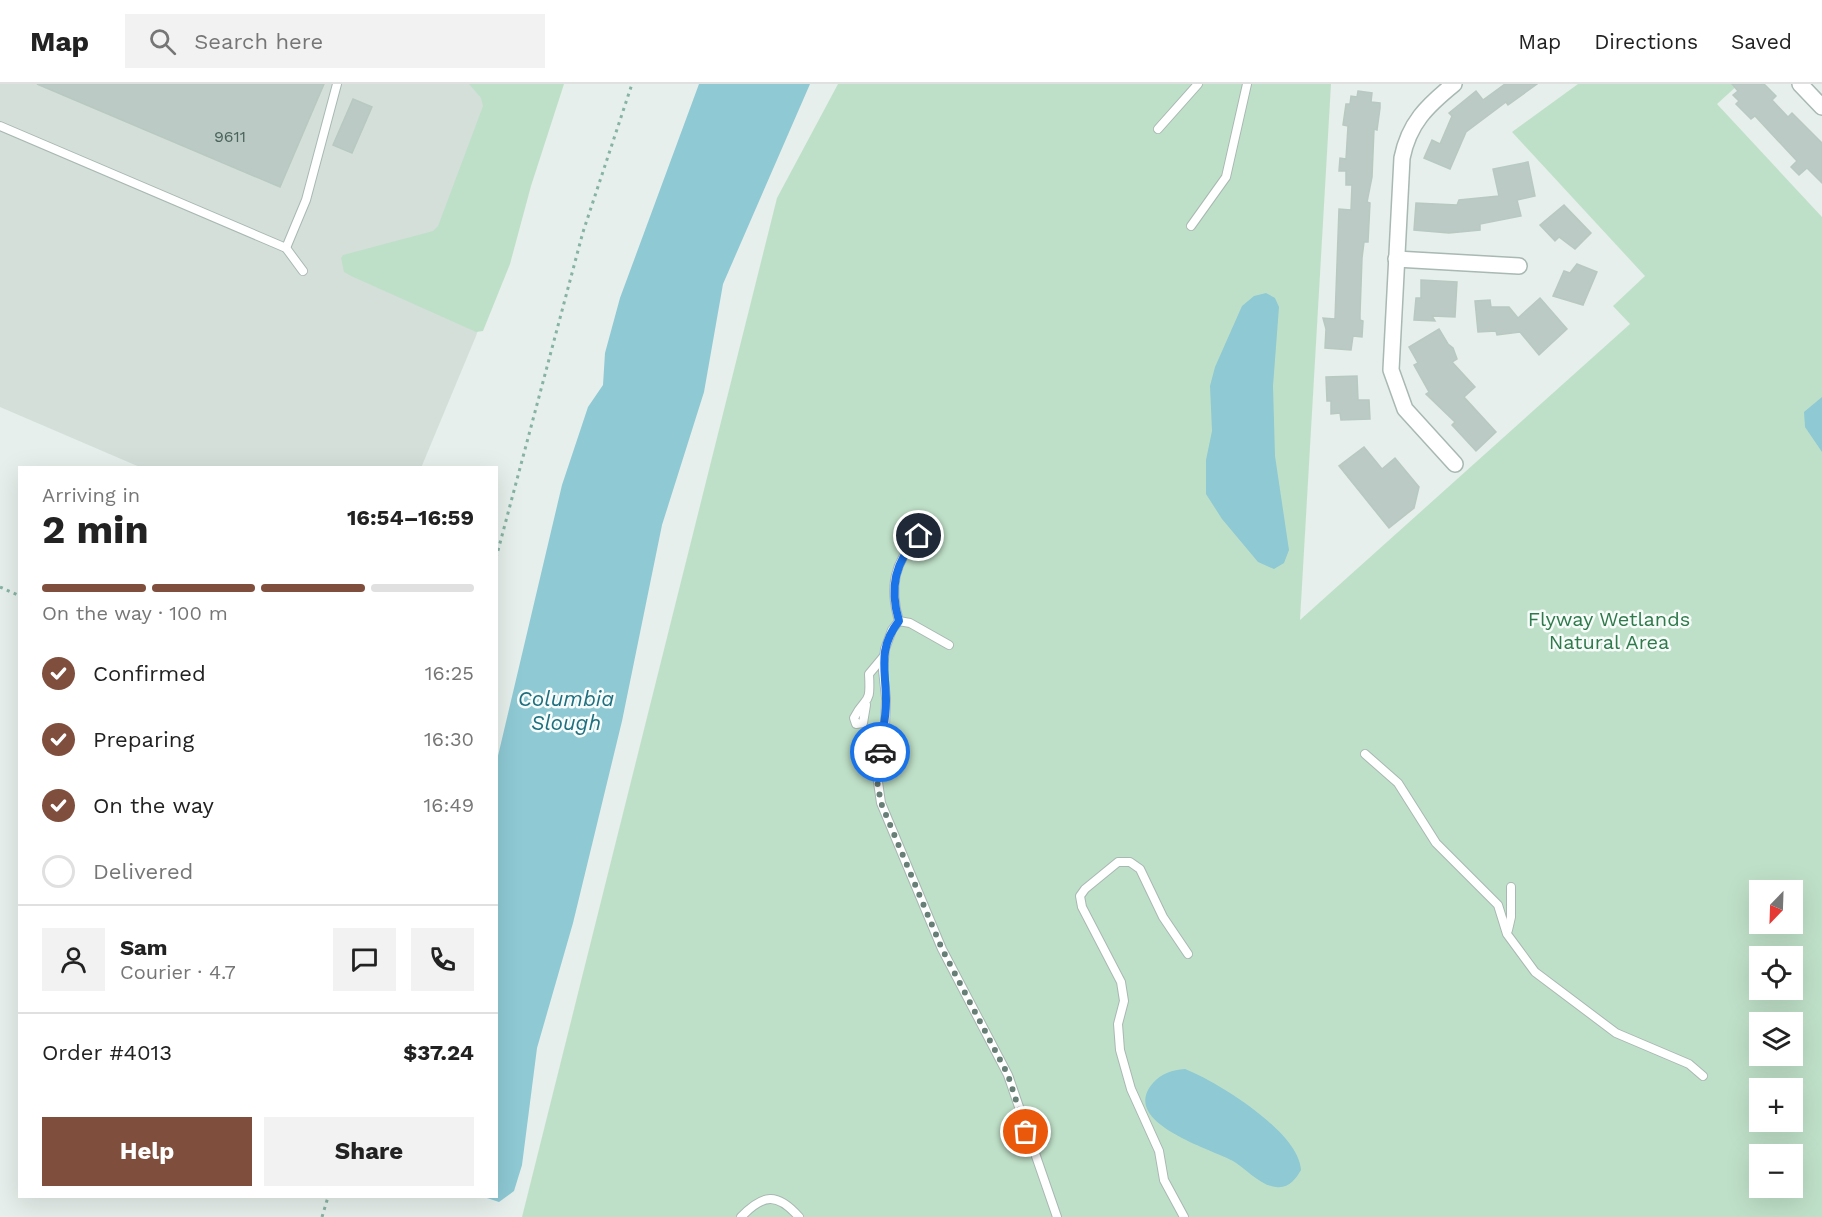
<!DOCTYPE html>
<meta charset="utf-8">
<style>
:root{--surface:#fff;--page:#f2f2f2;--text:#222;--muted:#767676;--line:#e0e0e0;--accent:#804e3d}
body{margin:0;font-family:"Work Sans",sans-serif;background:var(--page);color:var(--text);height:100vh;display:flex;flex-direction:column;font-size:22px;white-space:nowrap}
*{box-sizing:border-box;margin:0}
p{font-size:20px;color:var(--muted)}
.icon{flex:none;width:33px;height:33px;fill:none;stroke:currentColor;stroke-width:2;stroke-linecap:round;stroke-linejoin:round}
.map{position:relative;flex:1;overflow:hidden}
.drawer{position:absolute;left:18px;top:382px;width:480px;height:732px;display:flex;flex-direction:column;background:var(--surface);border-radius:0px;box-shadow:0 6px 24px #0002}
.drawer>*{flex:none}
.needle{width:39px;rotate:203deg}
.buttons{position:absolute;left:1749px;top:796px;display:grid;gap:12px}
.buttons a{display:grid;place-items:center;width:54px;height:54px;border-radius:0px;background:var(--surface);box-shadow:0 6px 24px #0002;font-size:30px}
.pin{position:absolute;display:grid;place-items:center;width:51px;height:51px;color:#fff;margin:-26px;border:3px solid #fff;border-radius:50%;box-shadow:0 2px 6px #0007}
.courier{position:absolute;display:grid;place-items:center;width:60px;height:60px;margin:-30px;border:4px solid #1a73e8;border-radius:50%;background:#fff;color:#222;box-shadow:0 2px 8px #0007}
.headline em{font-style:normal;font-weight:700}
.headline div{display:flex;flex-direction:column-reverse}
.headline{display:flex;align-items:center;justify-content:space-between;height:102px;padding:0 24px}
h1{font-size:39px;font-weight:700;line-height:45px}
.bar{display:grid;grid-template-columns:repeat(4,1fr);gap:9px 6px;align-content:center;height:72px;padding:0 24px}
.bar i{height:8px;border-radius:4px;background:var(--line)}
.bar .on{background:var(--accent)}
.bar p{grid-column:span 4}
.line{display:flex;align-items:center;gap:15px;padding:0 24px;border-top:2px solid var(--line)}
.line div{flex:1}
.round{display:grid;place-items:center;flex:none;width:63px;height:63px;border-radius:0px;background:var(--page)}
ol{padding:0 24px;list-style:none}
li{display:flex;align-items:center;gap:18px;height:66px}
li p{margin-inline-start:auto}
li .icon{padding:6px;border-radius:50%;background:var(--accent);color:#fff;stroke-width:4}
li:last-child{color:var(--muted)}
li i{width:33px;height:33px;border:3px solid var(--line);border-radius:50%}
.cta{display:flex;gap:12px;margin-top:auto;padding:12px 24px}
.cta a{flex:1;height:69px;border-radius:0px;background:var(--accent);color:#fff;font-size:24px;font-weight:700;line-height:69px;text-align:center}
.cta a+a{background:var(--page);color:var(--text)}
header{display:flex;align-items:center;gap:36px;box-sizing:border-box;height:84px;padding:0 30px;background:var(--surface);border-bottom:2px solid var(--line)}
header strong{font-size:28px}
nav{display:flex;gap:33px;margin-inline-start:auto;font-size:21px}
.search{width:420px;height:54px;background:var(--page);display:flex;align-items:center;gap:15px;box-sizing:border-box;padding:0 21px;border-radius:0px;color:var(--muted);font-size:22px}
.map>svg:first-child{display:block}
</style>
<header>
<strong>Map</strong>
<div class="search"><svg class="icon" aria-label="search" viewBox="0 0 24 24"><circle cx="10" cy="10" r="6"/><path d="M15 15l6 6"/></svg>Search here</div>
<nav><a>Map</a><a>Directions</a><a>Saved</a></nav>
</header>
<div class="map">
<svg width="1822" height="1133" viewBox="0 0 1822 1133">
<rect width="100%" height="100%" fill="#e6efeb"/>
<polygon fill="#d4dfda" points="0,0 563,0 476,252 421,384 142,384 0,323"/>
<g fill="#bfe0c8" fill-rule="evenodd">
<polygon points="469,0 564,0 531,102 510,180 483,247 476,248 351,192 344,188 341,174 343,171 433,147 438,142 483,22 481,14"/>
<path d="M838 0H1331L1300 536 1630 240 1613 222 1645 192 1512 48 1578 0H1739L1717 20 1822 133V1133H522L777 114ZM1760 807H1792V840H1760ZM1760 873H1792V906H1760ZM1760 939H1792V972H1760ZM1760 1005H1792V1038H1760ZM1760 1071H1792V1104H1760Z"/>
</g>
<g fill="#8ec9d4">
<polygon points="699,0 810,0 723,200 704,308 662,441 622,637 573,839 537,964 522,1081 514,1107 499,1118 484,1113 496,1113 497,676 562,401 588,323 603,301 605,269 620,214"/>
<polygon points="1266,209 1275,214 1279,223 1273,302 1275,372 1289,466 1284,479 1274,485 1258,478 1222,435 1206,410 1206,376 1212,347 1210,302 1215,283 1242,222 1254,212"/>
<polygon points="1822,313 1822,368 1805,343 1804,328"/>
<path d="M1185 985C1218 998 1299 1048 1301 1086 1296 1095 1288 1105 1276 1103 1261 1102 1246 1085 1233 1077 1212 1065 1118 1039 1153 999 1162 989 1172 986 1185 985Z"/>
</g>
<g fill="#bbcac4" stroke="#b8c9c2" stroke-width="1.5">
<polygon points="37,0 324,0 280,103"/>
<polygon points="1505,0 1537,0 1508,21 1506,18 1466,48 1450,85 1424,74 1432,56 1440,60 1452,32 1449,29 1476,7 1483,16"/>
<polygon points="1732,0 1764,0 1776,12 1772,16 1788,33 1792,29 1822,59 1822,99 1807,84 1799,91 1791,83 1797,77 1755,32 1751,35 1736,20 1739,17 1733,11 1738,7"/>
<polygon points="1358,7 1372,9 1371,18 1380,19 1380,24 1377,46 1374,45 1372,93 1367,118 1370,119 1368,158 1364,158 1362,174 1360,230 1360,236 1363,237 1362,253 1353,252 1351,266 1325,264 1326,245 1323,234 1335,235 1339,125 1351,126 1352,101 1346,101 1346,87 1339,87 1340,74 1346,75 1348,42 1343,41 1346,20 1350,20 1351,12 1357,13"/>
<polygon points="353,15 372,23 352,69 333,61"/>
<polygon points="1528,78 1535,112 1517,116 1521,132 1480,140 1480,146 1449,149 1414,146 1416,119 1457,121 1459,116 1499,112 1493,85"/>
<polygon points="1564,121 1591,149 1575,165 1559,153 1555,157 1540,141"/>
<polygon points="1577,180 1597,188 1583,221 1553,212 1564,187 1570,189"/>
<polygon points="1421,196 1457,198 1455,233 1432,232 1435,237 1414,236 1416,214 1421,214"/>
<polygon points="1540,214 1567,245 1539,271 1520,248 1497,251 1496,247 1478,248 1475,217 1490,216 1491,223 1509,223 1518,234"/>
<polygon points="1439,245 1448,260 1453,264 1457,275 1452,278 1475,303 1464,313 1496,348 1476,367 1452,341 1455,338 1426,310 1429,308 1414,281 1418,279 1409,263"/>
<polygon points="1357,292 1358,316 1369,316 1370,335 1341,336 1340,329 1331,330 1331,317 1327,317 1326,293"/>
<polygon points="1364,363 1382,385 1395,374 1419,403 1414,424 1389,444 1339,382"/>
</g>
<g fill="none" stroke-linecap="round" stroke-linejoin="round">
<defs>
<g id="lane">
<polyline points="0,42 286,164 303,187"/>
<polyline points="1158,45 1198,0"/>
<polyline points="1191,142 1226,93 1247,0"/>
<polyline points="286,164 306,116 337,0"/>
<path d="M899 537C889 503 894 478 919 452"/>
<polyline points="949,561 910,539 899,537 892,546 885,565 883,586 886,614 885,644 877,691 881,719 942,865 1008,991 1057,1133"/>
<path d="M866 621 863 639 856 640 854 634C866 610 871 624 869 590L884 572"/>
<polyline points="1365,670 1398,699 1436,759 1498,821 1507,850 1535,888 1616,949 1689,980 1703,992"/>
<polyline points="1508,846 1511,833 1511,803"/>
<path d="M741 1133C763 1110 777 1108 799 1133"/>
<polyline points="1184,1133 1164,1096 1159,1067 1131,1005 1120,966 1118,940 1124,917 1121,898 1082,823 1080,812 1085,805 1118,778 1130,778 1140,785 1163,833 1188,870"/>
</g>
<g id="street">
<path d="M1454 0C1427 22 1409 39 1402 74L1391 286 1405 325 1455 380"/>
<polyline points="1800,0 1822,23"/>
<polyline points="1396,175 1519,182"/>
</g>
</defs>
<use href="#lane" stroke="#a8b8b2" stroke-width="10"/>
<use href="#street" stroke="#a8b8b2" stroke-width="18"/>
<g stroke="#86b3a5" stroke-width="3" stroke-dasharray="3 4.5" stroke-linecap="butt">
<polyline points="496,474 583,148 632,0"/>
<polyline points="0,503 20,512"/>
<polyline points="322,1133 328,1113"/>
</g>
<use href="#lane" stroke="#fff" stroke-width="8"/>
<use href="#street" stroke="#fff" stroke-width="15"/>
</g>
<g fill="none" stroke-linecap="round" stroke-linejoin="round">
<polyline stroke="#687f78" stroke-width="6" stroke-dasharray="0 10.8" points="880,668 876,691 881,719 942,865 1008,991 1026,1048"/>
<path stroke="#1a73e8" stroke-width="8" d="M880 668C882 651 886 635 886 617 886 586 877 565 899 537 889 503 895 478 919 452"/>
</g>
<g text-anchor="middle" stroke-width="5" stroke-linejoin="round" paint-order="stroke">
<g font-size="16" fill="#4a645c">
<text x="230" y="58">9611</text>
</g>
<g font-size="20" fill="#2d7a4b" stroke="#f7fbf9">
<text x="1609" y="542">Flyway Wetlands<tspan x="1609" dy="23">Natural Area</tspan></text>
</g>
<g font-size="21" font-style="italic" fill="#1c6f80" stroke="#f7fbf9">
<text x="566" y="622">Columbia<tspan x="566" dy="24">Slough</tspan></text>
</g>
</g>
</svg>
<div class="buttons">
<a><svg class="needle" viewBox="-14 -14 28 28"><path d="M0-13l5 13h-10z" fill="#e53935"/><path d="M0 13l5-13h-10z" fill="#767676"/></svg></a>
<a><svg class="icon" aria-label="locate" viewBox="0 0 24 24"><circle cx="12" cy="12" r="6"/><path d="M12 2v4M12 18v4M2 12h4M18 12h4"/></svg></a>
<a><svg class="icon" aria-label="layers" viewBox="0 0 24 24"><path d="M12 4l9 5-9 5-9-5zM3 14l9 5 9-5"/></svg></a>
<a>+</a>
<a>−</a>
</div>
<div class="pin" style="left:1026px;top:1048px;background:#ea580c"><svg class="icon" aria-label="bag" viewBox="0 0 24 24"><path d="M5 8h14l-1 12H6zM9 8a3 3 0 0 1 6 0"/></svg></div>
<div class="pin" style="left:919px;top:452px;background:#1f2937"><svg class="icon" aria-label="home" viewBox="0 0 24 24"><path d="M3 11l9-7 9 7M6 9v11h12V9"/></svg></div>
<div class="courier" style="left:880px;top:668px"><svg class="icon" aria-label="car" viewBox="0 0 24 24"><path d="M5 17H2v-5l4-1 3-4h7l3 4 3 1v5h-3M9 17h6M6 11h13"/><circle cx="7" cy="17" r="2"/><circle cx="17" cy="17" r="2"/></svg></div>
<section class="drawer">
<div class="headline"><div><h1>2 min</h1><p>Arriving in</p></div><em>16:54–16:59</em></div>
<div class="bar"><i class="on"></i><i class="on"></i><i class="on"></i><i></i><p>On the way · 100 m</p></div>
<ol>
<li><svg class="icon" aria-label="check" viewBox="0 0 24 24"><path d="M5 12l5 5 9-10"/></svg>Confirmed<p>16:25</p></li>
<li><svg class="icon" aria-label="check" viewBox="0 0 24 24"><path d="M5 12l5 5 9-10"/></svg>Preparing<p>16:30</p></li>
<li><svg class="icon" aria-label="check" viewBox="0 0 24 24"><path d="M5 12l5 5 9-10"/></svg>On the way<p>16:49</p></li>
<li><i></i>Delivered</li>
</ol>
<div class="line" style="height:108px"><a class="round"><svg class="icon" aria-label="person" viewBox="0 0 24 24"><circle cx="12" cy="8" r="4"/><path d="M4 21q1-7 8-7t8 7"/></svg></a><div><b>Sam</b><p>Courier · 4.7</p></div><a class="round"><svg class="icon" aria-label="chat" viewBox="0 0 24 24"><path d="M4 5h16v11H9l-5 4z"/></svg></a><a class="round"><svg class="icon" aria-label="phone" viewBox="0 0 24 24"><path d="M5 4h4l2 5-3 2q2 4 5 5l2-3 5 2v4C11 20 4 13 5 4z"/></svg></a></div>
<div class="line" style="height:78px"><div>Order #4013</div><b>$37.24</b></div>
<div class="cta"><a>Help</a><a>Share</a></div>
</section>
</div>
